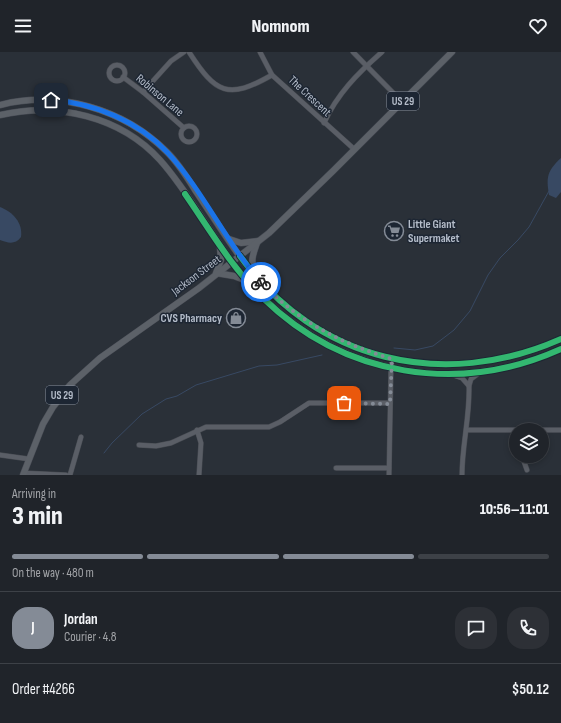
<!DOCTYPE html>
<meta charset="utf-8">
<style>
:root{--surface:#20242a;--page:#2d3036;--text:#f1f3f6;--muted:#a2a4a8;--line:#3d4147;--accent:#848b96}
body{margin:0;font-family:"Sofia Sans Condensed",sans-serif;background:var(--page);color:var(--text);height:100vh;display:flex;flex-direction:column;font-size:15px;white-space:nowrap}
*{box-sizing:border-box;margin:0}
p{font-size:13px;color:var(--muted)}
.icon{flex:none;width:22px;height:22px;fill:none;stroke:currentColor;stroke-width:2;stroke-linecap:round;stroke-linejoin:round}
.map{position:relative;height:423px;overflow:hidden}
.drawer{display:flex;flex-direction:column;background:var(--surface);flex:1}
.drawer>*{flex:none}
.tools{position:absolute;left:509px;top:371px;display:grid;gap:8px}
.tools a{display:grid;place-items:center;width:40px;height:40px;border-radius:50%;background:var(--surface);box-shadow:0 2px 6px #0003,0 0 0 1px var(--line);font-size:20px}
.pin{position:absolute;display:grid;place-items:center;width:34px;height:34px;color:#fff;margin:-17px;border-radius:8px;box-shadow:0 2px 6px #0006}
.courier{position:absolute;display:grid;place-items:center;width:40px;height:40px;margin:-20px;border:3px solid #1a73e8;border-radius:50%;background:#fff;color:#222;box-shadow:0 1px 5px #0007}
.head em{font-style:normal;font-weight:800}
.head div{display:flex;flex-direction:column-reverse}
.head{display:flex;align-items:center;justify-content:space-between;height:68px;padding:0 12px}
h1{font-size:26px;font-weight:800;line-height:30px}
.bar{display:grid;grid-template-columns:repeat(4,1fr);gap:6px 4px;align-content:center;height:48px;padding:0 12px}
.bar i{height:5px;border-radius:3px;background:var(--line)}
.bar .current{background:var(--accent)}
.bar p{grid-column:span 4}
.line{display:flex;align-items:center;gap:10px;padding:0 12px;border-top:1px solid var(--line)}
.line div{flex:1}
.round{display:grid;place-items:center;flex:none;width:42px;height:42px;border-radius:16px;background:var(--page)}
header{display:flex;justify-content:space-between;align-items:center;height:52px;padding:0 12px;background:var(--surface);font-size:18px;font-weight:800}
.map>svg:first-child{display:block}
</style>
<header><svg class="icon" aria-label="menu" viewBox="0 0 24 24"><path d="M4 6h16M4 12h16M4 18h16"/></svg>Nomnom<svg class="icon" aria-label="heart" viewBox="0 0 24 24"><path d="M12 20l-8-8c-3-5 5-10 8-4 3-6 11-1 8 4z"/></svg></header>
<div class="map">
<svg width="561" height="423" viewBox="0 0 561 423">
<rect width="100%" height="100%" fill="#2a3038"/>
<g fill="#384963">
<path d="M561 106V140L556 146 549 143C546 125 547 119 561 106Z"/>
<path d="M0 155C13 160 23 171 21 185 15 193 8 191 0 188Z"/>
</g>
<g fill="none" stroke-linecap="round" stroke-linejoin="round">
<g stroke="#384963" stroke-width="1">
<polyline points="394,296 415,298 433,294 454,278 470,259 488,223 500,206 518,188 529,175 549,139"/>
<polyline points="104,401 112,391 142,362 166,347 177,344 196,333 259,314 277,313 322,303"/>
</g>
<defs>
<g id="minor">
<path d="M189 0C216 42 228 48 272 23"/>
<polyline points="260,0 272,23 354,97"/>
<polyline points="353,0 402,50"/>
<circle cx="117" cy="21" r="8"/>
<polyline points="123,25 143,40 184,76"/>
<polyline points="143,40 171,9 184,0"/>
<path d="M324 71C337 42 358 21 382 0"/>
<circle cx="189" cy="82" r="8"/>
<polyline points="450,322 462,326 469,334 471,327 479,321"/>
<polyline points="197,378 201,391 199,423"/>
<polyline points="467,378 516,378"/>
<polyline points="541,378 561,378"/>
<polyline points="139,393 156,394 171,391 206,375 269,375 280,370 309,351 390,351"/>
<polyline points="0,403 29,407"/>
<polyline points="522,404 527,418"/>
<polyline points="336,416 389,416"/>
<polyline points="24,421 66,423"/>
<polyline points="70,423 81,385"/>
<polyline points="389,423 391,316 392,307"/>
<path d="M462 423C462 393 470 364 469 334"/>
</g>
<g id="major">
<path d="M0 53C60 38 124 57 167 100 178 111 187 125 195 138 212 163 228 189 246 213 325 312 448 337 561 287"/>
<path d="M0 63C57 50 120 64 160 108 194 146 215 193 249 231 329 321 451 346 561 297"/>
<polyline points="229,187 241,191 258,189"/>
<polyline points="220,195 221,208 216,221 234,224 247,229"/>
<path d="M255 220C250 209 253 202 257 191"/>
<polyline points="23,423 43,372 53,355 70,333 100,306 199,236 269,181 333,119 452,0"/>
</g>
</defs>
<use href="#minor" stroke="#484c53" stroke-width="5.5"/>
<use href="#major" stroke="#484c55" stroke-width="7"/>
<use href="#minor" stroke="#5a5e66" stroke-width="4.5"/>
<use href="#major" stroke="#5c6168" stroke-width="6"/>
<defs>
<g id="cycleway">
<path d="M185 142C210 178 232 216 263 246 344 325 459 343 561 297"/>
<path d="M240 204C316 310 444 339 561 287"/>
</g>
</defs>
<use href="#cycleway" stroke="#1d2633" stroke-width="8"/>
<use href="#cycleway" stroke="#33b770" stroke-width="6"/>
</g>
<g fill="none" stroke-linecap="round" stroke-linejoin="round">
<path stroke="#848b96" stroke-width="4" stroke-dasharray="0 7.2" d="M261 230C297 269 342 292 392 307L390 352 344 351"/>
<path stroke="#1a73e8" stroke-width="5" d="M51 48C94 51 138 69 168 101 204 140 226 191 261 230"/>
</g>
<defs>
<symbol id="supermarket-ring" viewBox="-11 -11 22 22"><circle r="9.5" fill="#1d2633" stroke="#848b96" stroke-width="1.5"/><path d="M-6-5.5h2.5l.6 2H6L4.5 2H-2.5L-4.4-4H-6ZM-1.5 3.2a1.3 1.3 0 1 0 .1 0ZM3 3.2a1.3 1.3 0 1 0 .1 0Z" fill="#848b96"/></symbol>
<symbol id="shop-ring" viewBox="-11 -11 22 22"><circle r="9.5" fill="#1d2633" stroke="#848b96" stroke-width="1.5"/><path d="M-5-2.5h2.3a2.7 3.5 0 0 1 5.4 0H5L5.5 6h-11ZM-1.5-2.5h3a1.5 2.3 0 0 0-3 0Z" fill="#848b96"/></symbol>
</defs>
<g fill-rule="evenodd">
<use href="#supermarket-ring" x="383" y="168" width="22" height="22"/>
<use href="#shop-ring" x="225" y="255" width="22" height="22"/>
</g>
<g text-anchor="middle" stroke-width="3" stroke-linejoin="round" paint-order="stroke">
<g fill="#1d2633" stroke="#878f9c" stroke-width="1">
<rect x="387" y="40" width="32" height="18" rx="3"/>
<rect x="46" y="334" width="32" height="18" rx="3"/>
</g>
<g font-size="11" font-weight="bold" fill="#b4bcc9">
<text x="403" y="53">US 29</text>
<text x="62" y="347">US 29</text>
</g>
<g font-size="12" fill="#b4bcc9" stroke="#1d2633">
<text transform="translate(160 43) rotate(40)" y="4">Robinson Lane</text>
<text transform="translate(310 44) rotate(43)" y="4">The Crescent</text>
<text transform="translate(196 223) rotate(-37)" y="4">Jackson Street</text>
</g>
<g font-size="12" font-weight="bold" fill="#b4bcc9" stroke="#1d2633" text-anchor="start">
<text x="408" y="176">Little Giant<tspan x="408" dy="14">Supermaket</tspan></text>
<text x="222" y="270" text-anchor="end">CVS Pharmacy</text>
</g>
</g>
</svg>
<div class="tools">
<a><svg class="icon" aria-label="layers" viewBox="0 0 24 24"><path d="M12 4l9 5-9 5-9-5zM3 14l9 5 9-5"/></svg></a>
</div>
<div class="pin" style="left:344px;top:351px;background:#ea580c"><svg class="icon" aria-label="bag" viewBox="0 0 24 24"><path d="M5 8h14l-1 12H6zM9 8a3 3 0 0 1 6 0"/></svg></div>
<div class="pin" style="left:51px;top:48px;background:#1f2937"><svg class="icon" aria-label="home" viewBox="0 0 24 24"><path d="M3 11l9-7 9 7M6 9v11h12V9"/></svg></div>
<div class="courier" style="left:261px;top:230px"><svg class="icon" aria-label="bike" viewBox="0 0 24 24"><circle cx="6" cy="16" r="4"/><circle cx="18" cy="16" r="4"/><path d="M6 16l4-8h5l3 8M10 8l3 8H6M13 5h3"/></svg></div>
</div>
<section class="drawer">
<div class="head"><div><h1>3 min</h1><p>Arriving in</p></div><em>10:56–11:01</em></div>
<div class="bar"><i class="current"></i><i class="current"></i><i class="current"></i><i></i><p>On the way · 480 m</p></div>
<div class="line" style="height:72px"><b class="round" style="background:var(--accent);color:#fff">J</b><div><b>Jordan</b><p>Courier · 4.8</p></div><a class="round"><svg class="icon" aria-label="chat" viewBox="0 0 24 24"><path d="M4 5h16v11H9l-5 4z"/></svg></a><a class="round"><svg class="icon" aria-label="phone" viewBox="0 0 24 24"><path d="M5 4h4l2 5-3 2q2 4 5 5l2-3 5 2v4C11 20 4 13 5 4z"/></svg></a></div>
<div class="line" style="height:52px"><div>Order #4266</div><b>$50.12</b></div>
</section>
